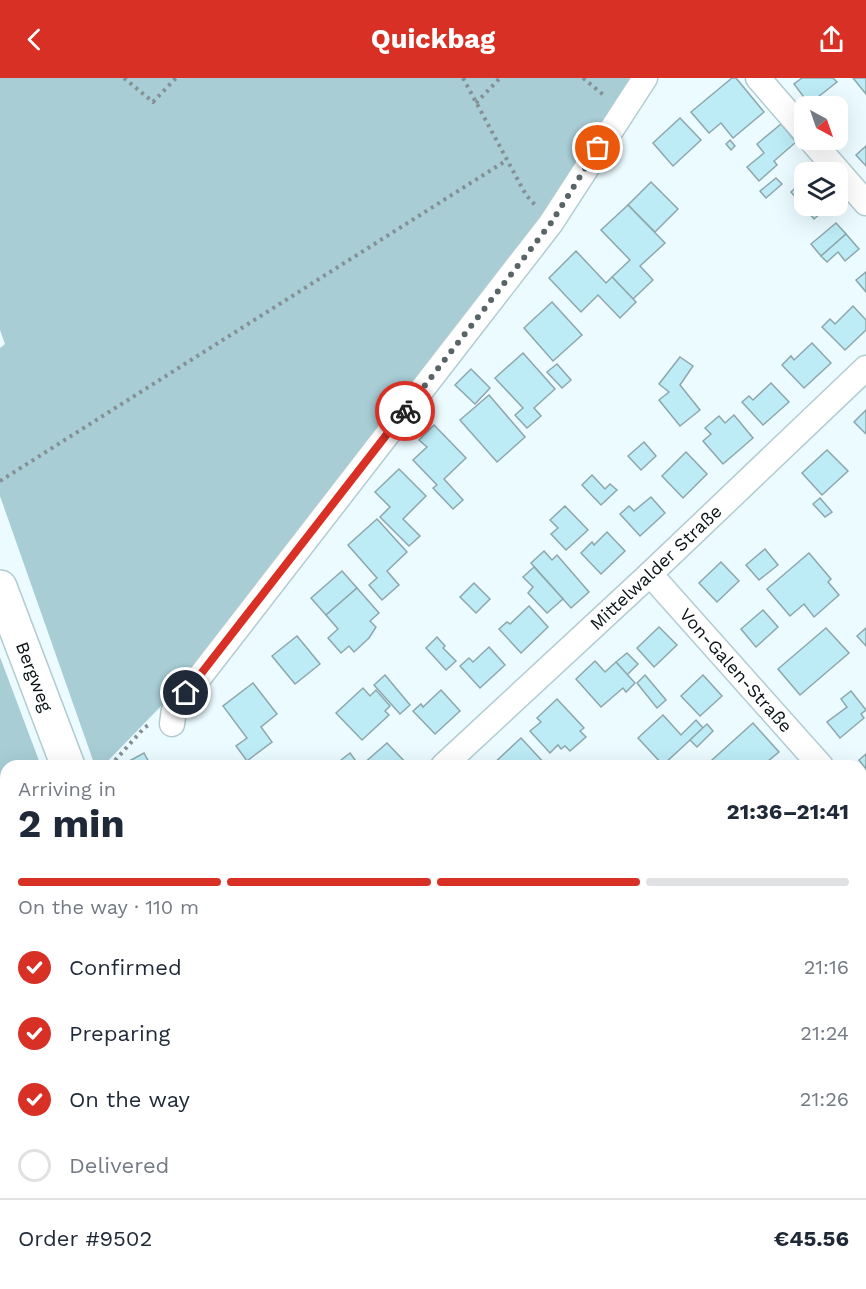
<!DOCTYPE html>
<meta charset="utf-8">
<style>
:root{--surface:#fff;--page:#f2f2f3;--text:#1f2937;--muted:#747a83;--line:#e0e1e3;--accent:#d93025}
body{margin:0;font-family:"Work Sans",sans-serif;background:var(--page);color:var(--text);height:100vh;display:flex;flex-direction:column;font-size:22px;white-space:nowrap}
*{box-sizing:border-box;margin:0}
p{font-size:20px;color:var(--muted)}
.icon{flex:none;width:33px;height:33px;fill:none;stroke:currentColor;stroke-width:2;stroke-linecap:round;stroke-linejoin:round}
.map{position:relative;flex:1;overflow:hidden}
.side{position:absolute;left:0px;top:682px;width:867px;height:530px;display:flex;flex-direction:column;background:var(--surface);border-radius:18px 18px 0 0;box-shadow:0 6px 24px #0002}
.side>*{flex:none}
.needle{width:39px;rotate:140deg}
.controls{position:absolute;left:794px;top:18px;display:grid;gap:12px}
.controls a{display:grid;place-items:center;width:54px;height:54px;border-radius:12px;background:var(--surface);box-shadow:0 6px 24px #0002;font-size:30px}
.pin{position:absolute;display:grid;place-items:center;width:51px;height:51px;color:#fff;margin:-26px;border:3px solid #fff;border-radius:50%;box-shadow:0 2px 6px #0007}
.courier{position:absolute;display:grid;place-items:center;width:60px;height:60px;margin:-30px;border:4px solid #d93025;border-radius:50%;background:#fff;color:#222;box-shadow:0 2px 8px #0007}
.summary em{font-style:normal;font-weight:700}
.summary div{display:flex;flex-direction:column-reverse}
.summary{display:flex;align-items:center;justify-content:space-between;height:102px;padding:0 18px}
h1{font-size:39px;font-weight:700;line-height:45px}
.bar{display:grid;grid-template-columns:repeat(4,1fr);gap:9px 6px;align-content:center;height:72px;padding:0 18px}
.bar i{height:8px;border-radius:4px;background:var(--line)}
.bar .on{background:var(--accent)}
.bar p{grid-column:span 4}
.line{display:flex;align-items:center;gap:15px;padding:0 18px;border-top:2px solid var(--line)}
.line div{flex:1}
ol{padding:0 18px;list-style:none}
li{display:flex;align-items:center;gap:18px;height:66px}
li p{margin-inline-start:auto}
li .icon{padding:6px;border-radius:50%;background:var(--accent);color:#fff;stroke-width:4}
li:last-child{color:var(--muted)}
li i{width:33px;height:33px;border:3px solid var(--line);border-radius:50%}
header{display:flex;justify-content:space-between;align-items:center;height:78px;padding:0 18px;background:var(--accent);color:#fff;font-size:27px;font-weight:700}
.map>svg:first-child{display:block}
</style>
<header><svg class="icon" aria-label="back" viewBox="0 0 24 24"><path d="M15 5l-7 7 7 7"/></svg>Quickbag<svg class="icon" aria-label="share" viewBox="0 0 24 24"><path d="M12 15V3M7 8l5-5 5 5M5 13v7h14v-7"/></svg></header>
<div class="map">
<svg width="866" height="1211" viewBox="0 0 866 1211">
<rect width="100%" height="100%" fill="#ebfbff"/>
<g fill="#a8cdd5">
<polygon points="0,0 633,0 537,151 192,596 103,688 95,688 0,418 0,270 5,266 0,252"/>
<polygon points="0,579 41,688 6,688 6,746 0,728"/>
<polygon points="195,1206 234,1206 236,1211 197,1211"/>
</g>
<g fill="#bdecf6" stroke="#8ea7ac" stroke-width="1.5">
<polygon points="732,0 736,0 764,34 733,60 721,45 709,55 691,34"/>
<polygon points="802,0 833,0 837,4 809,26 794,6"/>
<polygon points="853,0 866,0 866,16"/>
<polygon points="680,40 701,62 673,88 653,65"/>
<polygon points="781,46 796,64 774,83 777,87 759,103 747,89 764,75 757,66"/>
<polygon points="730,62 735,68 731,72 726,66"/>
<polygon points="866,68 866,88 856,77"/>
<polygon points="776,100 782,106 766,120 760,113"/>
<polygon points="804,102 804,128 829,128 814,141 791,114"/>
<polygon points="651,104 678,131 655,154 628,127"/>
<polygon points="628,127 665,165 640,188 653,202 633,221 612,199 630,182 601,152"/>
<polygon points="836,145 846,156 821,178 811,166"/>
<polygon points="846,156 859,171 845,183 838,174 827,184 821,178"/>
<polygon points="576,173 606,205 612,199 636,224 620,240 598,217 581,234 549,200"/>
<polygon points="866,194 866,214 856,202"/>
<polygon points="552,224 582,257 553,283 524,250"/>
<polygon points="853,228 866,242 866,252 845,272 822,249 830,241 835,246"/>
<polygon points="812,265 831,285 804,310 782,287 791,278 794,282"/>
<polygon points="523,275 555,311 534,330 541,338 527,350 515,337 523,330 495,300"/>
<polygon points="680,279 693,288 680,307 700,332 680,348 659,322 669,314 659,306"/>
<polygon points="557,286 571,302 562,310 547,294"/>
<polygon points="471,291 490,310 475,326 455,307"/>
<polygon points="771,305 789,324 763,347 742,324 749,318 753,322"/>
<polygon points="489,317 525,359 497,384 460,342"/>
<polygon points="866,332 866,356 854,344"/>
<polygon points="734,337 753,360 723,386 703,363 711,356 705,350 719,338 725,345"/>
<polygon points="434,347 466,380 444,401 463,422 453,431 433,410 437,407 413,382 427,369 419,362"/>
<polygon points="644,364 656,378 641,392 628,378"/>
<polygon points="827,372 848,393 822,417 802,395"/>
<polygon points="686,374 707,396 683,420 662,398"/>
<polygon points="399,391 426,418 403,441 420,458 409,468 380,439 390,429 375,414"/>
<polygon points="592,397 605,411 610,406 617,412 601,427 582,407"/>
<polygon points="651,419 665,435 640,458 620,436 629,428 634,433"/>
<polygon points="820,420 832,434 825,439 813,426"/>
<polygon points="565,428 588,452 566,472 551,456 558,450 550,442"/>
<polygon points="377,441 407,474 387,493 399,507 382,522 369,507 377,500 348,467"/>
<polygon points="607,454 625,473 601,496 581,475 592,464 594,467"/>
<polygon points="765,471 778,487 759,502 746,487"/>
<polygon points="544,473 552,482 557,477 589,514 571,530 531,485"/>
<polygon points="809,475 831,501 828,504 839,517 814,539 804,526 790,538 767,511"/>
<polygon points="721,484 739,503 717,524 699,505"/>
<polygon points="534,489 563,521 547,535 528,515 533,509 523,499"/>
<polygon points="342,493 357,510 326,537 311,520"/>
<polygon points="474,505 490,521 476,535 460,519"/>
<polygon points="357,510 379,535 370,543 376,549 369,560 354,574 349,568 341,575 328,560 338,551 326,537"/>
<polygon points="529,528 548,549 521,575 499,551 507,544 510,546"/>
<polygon points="763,532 778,549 756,569 741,551"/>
<polygon points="659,549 677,567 654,589 637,570"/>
<polygon points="826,550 849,575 800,617 778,591"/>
<polygon points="866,550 866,568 857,558"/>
<polygon points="297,558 320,586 295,606 272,578"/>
<polygon points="437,559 445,568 443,570 456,583 446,592 426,570"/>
<polygon points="489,569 505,587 480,610 460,588 469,580 473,584"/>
<polygon points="627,575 638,586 627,597 616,584"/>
<polygon points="595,583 605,594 616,584 635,605 626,614 623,610 601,629 576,601"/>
<polygon points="385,597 410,627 400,636 374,607"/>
<polygon points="645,597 666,622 657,630 637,605"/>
<polygon points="703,597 722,618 700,638 681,618"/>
<polygon points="253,605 277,636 261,649 272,664 247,683 236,668 247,660 223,628"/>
<polygon points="363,610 370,618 376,612 390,628 385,633 389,637 362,662 336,635"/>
<polygon points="441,612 460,633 435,656 413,633 421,626 423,629"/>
<polygon points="851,613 866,632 861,636 864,640 840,660 827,644 847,629 841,621"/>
<polygon points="557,621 584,650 580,653 586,659 570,673 565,668 561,671 558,667 550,675 530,653 541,644 537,640"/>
<polygon points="663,637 681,657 696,642 703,650 663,687 638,660"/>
<polygon points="753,645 779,674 762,688 718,688 712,682"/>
<polygon points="707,646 713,653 697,669 690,662"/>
<polygon points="521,660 545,686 542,688 491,688"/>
<polygon points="387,665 406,685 402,688 365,688 363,686"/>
<polygon points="144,675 151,688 120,688"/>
<polygon points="350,675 358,686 354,688 346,688 341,682"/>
<polygon points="866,676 866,691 859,682"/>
<polygon points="866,813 866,845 863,848 861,846 861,817"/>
<polygon points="861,901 866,909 866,916 861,920"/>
<polygon points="6,930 6,1008 0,1012 0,935"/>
<polygon points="100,1206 152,1206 154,1211 101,1211"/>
<polygon points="338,1206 373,1206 375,1211 340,1211"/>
<polygon points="392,1206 427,1206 428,1209 423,1211 387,1211 393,1209"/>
<polygon points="493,1206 513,1206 516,1211 483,1211"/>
<polygon points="707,1206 741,1206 730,1211 709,1211"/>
</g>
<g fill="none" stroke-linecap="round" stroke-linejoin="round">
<defs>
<g id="street">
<polyline points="758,0 804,53"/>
<polyline points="811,62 866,125"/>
<path id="s1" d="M650 496 821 688"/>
<polyline points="172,646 174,632 551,145 645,0"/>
<path id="s2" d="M443 688 650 496 866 290"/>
<polyline points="861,733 866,738"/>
<polyline points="0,1029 6,1025"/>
<polyline points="179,1206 181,1211"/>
<polyline points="450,1206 452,1211"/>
<polyline points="672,1206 675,1211"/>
</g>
<g id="secondary">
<path id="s3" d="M0 509 68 688"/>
<polyline points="260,1206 262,1211"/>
</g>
</defs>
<use href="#street" stroke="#b2ccd1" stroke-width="27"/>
<use href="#secondary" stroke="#b2ccd1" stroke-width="36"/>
<g stroke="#849194" stroke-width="4" stroke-dasharray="3 4.5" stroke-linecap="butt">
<polyline points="124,0 153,24 176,0"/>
<polyline points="463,0 526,117 537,129"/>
<polyline points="583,0 606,19"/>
<polyline points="476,25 500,0"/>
<polyline points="0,403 507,82"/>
<polyline points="110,688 144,650 150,646"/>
</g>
<use href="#street" stroke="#fff" stroke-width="24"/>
<use href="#secondary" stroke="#fff" stroke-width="33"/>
</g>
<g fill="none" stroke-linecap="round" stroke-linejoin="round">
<polyline stroke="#596467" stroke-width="6" stroke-dasharray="0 10.8" points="405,333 551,145 598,70"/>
<polyline stroke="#d93025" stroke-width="8" points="186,615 405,333"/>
</g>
<g text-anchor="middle" stroke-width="6" stroke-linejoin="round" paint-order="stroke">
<g font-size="18" fill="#0a1315" stroke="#fff">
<text dy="6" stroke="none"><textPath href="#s2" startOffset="291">Mittelwalder Straße</textPath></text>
<text dy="6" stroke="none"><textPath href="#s1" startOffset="129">Von-Galen-Straße</textPath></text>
<text dy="6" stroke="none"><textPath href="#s3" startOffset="96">Bergweg</textPath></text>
</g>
</g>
</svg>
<div class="controls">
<a><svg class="needle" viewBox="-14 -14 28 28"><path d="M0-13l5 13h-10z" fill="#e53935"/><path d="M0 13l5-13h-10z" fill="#747a83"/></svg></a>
<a><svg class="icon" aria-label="layers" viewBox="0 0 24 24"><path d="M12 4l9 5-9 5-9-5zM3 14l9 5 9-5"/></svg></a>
</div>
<div class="pin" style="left:598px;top:70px;background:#ea580c"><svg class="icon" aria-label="bag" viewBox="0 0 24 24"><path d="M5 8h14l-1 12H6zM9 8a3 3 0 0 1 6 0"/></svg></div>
<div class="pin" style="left:186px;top:615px;background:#1f2937"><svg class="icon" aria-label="home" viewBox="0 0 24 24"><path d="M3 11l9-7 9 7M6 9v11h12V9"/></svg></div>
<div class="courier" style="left:405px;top:333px"><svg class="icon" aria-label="bike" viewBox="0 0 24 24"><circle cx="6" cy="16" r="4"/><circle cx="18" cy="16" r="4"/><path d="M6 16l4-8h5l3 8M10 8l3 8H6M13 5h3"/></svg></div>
<section class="side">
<div class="summary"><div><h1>2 min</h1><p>Arriving in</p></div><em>21:36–21:41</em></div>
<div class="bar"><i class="on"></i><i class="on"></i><i class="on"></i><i></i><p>On the way · 110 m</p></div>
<ol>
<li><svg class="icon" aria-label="check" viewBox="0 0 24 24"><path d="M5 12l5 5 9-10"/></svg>Confirmed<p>21:16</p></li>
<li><svg class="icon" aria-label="check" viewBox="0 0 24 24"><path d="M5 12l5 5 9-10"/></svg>Preparing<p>21:24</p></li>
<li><svg class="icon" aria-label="check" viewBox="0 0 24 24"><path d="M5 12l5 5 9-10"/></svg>On the way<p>21:26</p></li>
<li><i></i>Delivered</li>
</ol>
<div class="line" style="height:78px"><div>Order #9502</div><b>€45.56</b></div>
</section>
</div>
